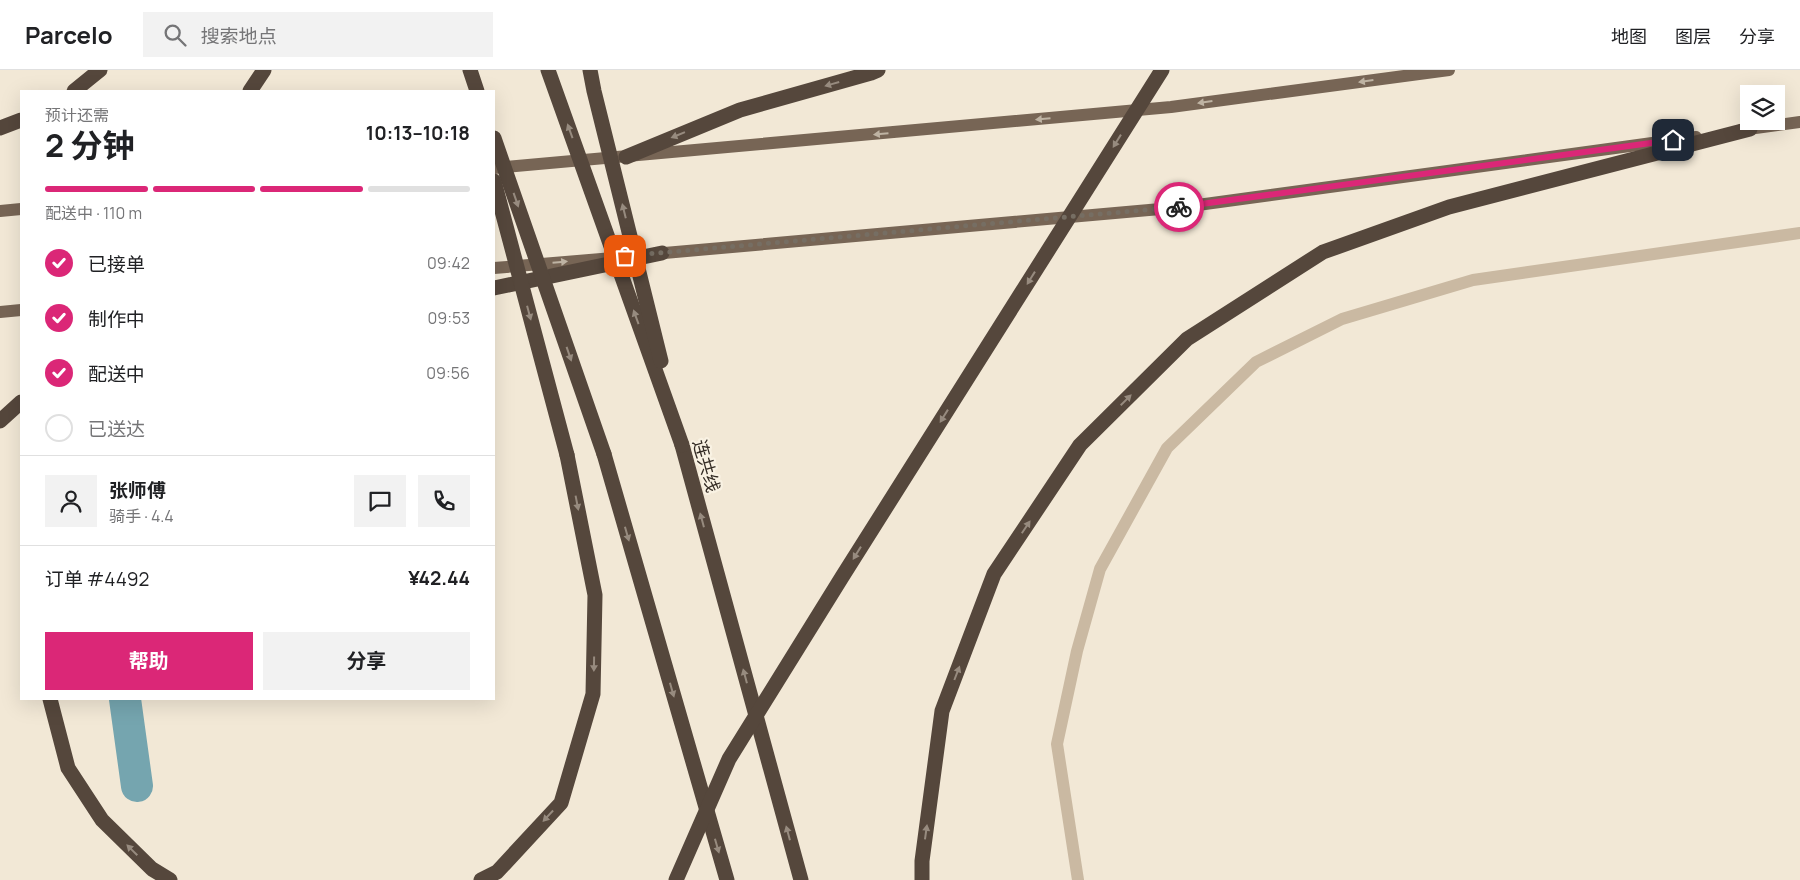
<!DOCTYPE html>
<html lang="zh">
<meta charset="utf-8">
<style>
:root{--surface:#fff;--page:#f2f2f2;--text:#202124;--muted:#757577;--line:#e0e0e0;--accent:#db2777}
body{margin:0;font-family:Manrope,"Noto Sans SC",sans-serif;background:var(--page);color:var(--text);height:100vh;display:flex;flex-direction:column;font-size:19px;white-space:nowrap}
*{box-sizing:border-box;margin:0}
p{font-size:16px;color:var(--muted)}
.icon{flex:none;width:28px;height:28px;fill:none;stroke:currentColor;stroke-width:2;stroke-linecap:round;stroke-linejoin:round}
.map{position:relative;flex:1;overflow:hidden}
.sheet{position:absolute;left:20px;top:20px;width:475px;height:610px;display:flex;flex-direction:column;background:var(--surface);border-radius:0px;box-shadow:0 5px 20px #0002}
.sheet>*{flex:none}
.buttons{position:absolute;left:1740px;top:15px;display:grid;gap:10px}
.buttons a{display:grid;place-items:center;width:45px;height:45px;border-radius:0px;background:var(--surface);box-shadow:0 5px 20px #0002;font-size:25px}
.pin{position:absolute;display:grid;place-items:center;width:42px;height:42px;color:#fff;margin:-21px;border-radius:10px;box-shadow:0 2px 8px #0006}
.courier{position:absolute;display:grid;place-items:center;width:50px;height:50px;margin:-25px;border:4px solid #db2777;border-radius:50%;background:#fff;color:#222;box-shadow:0 1px 6px #0007}
.summary em{font-style:normal;font-weight:700}
.summary div{display:flex;flex-direction:column-reverse}
.summary{display:flex;align-items:center;justify-content:space-between;height:85px;padding:0 25px}
h1{font-size:32px;font-weight:700;line-height:38px}
.bar{display:grid;grid-template-columns:repeat(4,1fr);gap:8px 5px;align-content:center;height:60px;padding:0 25px}
.bar i{height:6px;border-radius:4px;background:var(--line)}
.bar .current{background:var(--accent)}
.bar p{grid-column:span 4}
.line{display:flex;align-items:center;gap:12px;padding:0 25px;border-top:1px solid var(--line)}
.line div{flex:1}
.round{display:grid;place-items:center;flex:none;width:52px;height:52px;border-radius:0px;background:var(--page)}
ol{padding:0 25px;list-style:none}
li{display:flex;align-items:center;gap:15px;height:55px}
li p{margin-inline-start:auto}
li .icon{padding:5px;border-radius:50%;background:var(--accent);color:#fff;stroke-width:4}
li:last-child{color:var(--muted)}
li i{width:28px;height:28px;border:2px solid var(--line);border-radius:50%}
.cta{display:flex;gap:10px;margin-top:auto;padding:10px 25px}
.cta a{flex:1;height:58px;border-radius:0px;background:var(--accent);color:#fff;font-size:20px;font-weight:700;line-height:58px;text-align:center}
.cta a+a{background:var(--page);color:var(--text)}
header{display:flex;align-items:center;gap:30px;box-sizing:border-box;height:70px;padding:0 25px;background:var(--surface);border-bottom:1px solid var(--line)}
header strong{font-size:24px}
nav{display:flex;gap:28px;margin-inline-start:auto;font-size:18px}
.search{width:350px;height:45px;background:var(--page);display:flex;align-items:center;gap:12px;box-sizing:border-box;padding:0 18px;border-radius:0px;color:var(--muted);font-size:19px}
.map>svg:first-child{display:block}
</style>
<header>
<strong>Parcelo</strong>
<div class="search"><svg class="icon" aria-label="search" viewBox="0 0 24 24"><circle cx="10" cy="10" r="6"/><path d="M15 15l6 6"/></svg>搜索地点</div>
<nav><a>地图</a><a>图层</a><a>分享</a></nav>
</header>
<div class="map">
<svg width="1800" height="810" viewBox="0 0 1800 810">
<rect width="100%" height="100%" fill="#f2e8d6"/>
<g fill="none" stroke-linecap="round" stroke-linejoin="round">
<polyline stroke="#75a5af" stroke-width="32" points="125,629 137,716"/>
<polyline stroke="#cab9a2" stroke-width="12" points="1078,810 1057,674 1077,581 1100,499 1167,378 1256,292 1342,249 1473,210 1800,163"/>
<g stroke="#776555" stroke-width="12">
<polyline points="1741,60 1800,52"/>
<polyline points="494,98 1171,37 1449,0"/>
<polyline points="0,141 21,139"/>
<polyline points="653,184 1183,137 1696,67"/>
<polyline points="494,198 613,188"/>
<polyline points="0,242 21,240"/>
</g>
<g stroke="#55473c" stroke-width="15">
<polyline points="470,0 477,21"/>
<polyline points="74,21 100,0"/>
<polyline points="250,21 264,0"/>
<polyline points="0,58 21,50"/>
<polyline points="626,87 740,40 871,3 878,0"/>
<polyline points="494,218 662,183"/>
<polyline points="0,351 21,332"/>
<polyline points="682,375 801,810"/>
<polyline points="604,384 727,810"/>
<polyline points="50,629 68,698 102,750 152,799 170,810"/>
<polyline points="481,810 497,802 561,733 593,624 595,525 567,385"/>
<polyline points="922,810 922,791 942,641 994,504 1080,375 1187,269 1323,182 1449,137 1750,59"/>
</g>
<g stroke="#55473c" stroke-width="15">
<polyline points="548,0 682,375"/>
<polyline points="590,0 594,21 661,291"/>
<polyline points="494,68 604,384"/>
<polyline points="494,111 567,385"/>
<polyline points="676,810 729,689 842,507 1162,0"/>
</g>
</g>
<defs><path id="oneway-solid" d="M-6-.8H1V-3.2L6.5 0L1 3.2V.8H-6Z" transform="scale(1.25)"/></defs>
<g fill="#beb3a3">
<use href="#oneway-solid" transform="translate(1366 11) rotate(172)"/>
<use href="#oneway-solid" transform="translate(1205 32) rotate(172)"/>
<use href="#oneway-solid" transform="translate(1043 49) rotate(175)"/>
<use href="#oneway-solid" transform="translate(881 64) rotate(175)"/>
<use href="#oneway-solid" transform="translate(560 192) rotate(-5)"/>
</g>
<g fill="#978b7f">
<use href="#oneway-solid" transform="translate(832 14) rotate(164)"/>
<use href="#oneway-solid" transform="translate(570 61) rotate(-110)"/>
<use href="#oneway-solid" transform="translate(678 65) rotate(158)"/>
<use href="#oneway-solid" transform="translate(1117 71) rotate(122)"/>
<use href="#oneway-solid" transform="translate(516 130) rotate(71)"/>
<use href="#oneway-solid" transform="translate(624 141) rotate(-104)"/>
<use href="#oneway-solid" transform="translate(1031 208) rotate(122)"/>
<use href="#oneway-solid" transform="translate(529 243) rotate(75)"/>
<use href="#oneway-solid" transform="translate(636 247) rotate(-110)"/>
<use href="#oneway-solid" transform="translate(569 284) rotate(71)"/>
<use href="#oneway-solid" transform="translate(1126 330) rotate(-45)"/>
<use href="#oneway-solid" transform="translate(944 346) rotate(122)"/>
<use href="#oneway-solid" transform="translate(577 433) rotate(79)"/>
<use href="#oneway-solid" transform="translate(702 450) rotate(-105)"/>
<use href="#oneway-solid" transform="translate(1026 457) rotate(-56)"/>
<use href="#oneway-solid" transform="translate(627 464) rotate(74)"/>
<use href="#oneway-solid" transform="translate(857 483) rotate(122)"/>
<use href="#oneway-solid" transform="translate(594 594) rotate(91)"/>
<use href="#oneway-solid" transform="translate(957 603) rotate(-69)"/>
<use href="#oneway-solid" transform="translate(745 606) rotate(-105)"/>
<use href="#oneway-solid" transform="translate(672 620) rotate(74)"/>
<use href="#oneway-solid" transform="translate(548 746) rotate(133)"/>
<use href="#oneway-solid" transform="translate(926 762) rotate(-82)"/>
<use href="#oneway-solid" transform="translate(788 763) rotate(-105)"/>
<use href="#oneway-solid" transform="translate(717 776) rotate(74)"/>
<use href="#oneway-solid" transform="translate(132 780) rotate(-135)"/>
</g>
<g fill="none" stroke-linecap="round" stroke-linejoin="round">
<polyline stroke="#766e63" stroke-width="5" stroke-dasharray="0 9" points="625,186 1179,137"/>
<polyline stroke="#db2777" stroke-width="6" points="1179,137 1673,70"/>
</g>
<g text-anchor="middle" stroke-width="4.5" stroke-linejoin="round" paint-order="stroke">
<g font-size="18" fill="#342c25" stroke="#f9f2e3">
<text transform="translate(706 396) rotate(74)" y="6">连共线</text>
</g>
</g>
</svg>
<div class="buttons">
<a><svg class="icon" aria-label="layers" viewBox="0 0 24 24"><path d="M12 4l9 5-9 5-9-5zM3 14l9 5 9-5"/></svg></a>
</div>
<div class="pin" style="left:625px;top:186px;background:#ea580c"><svg class="icon" aria-label="bag" viewBox="0 0 24 24"><path d="M5 8h14l-1 12H6zM9 8a3 3 0 0 1 6 0"/></svg></div>
<div class="pin" style="left:1673px;top:70px;background:#1f2937"><svg class="icon" aria-label="home" viewBox="0 0 24 24"><path d="M3 11l9-7 9 7M6 9v11h12V9"/></svg></div>
<div class="courier" style="left:1179px;top:137px"><svg class="icon" aria-label="bike" viewBox="0 0 24 24"><circle cx="6" cy="16" r="4"/><circle cx="18" cy="16" r="4"/><path d="M6 16l4-8h5l3 8M10 8l3 8H6M13 5h3"/></svg></div>
<section class="sheet">
<div class="summary"><div><h1>2 分钟</h1><p>预计还需</p></div><em>10:13–10:18</em></div>
<div class="bar"><i class="current"></i><i class="current"></i><i class="current"></i><i></i><p>配送中 · 110 m</p></div>
<ol>
<li><svg class="icon" aria-label="check" viewBox="0 0 24 24"><path d="M5 12l5 5 9-10"/></svg>已接单<p>09:42</p></li>
<li><svg class="icon" aria-label="check" viewBox="0 0 24 24"><path d="M5 12l5 5 9-10"/></svg>制作中<p>09:53</p></li>
<li><svg class="icon" aria-label="check" viewBox="0 0 24 24"><path d="M5 12l5 5 9-10"/></svg>配送中<p>09:56</p></li>
<li><i></i>已送达</li>
</ol>
<div class="line" style="height:90px"><a class="round"><svg class="icon" aria-label="person" viewBox="0 0 24 24"><circle cx="12" cy="8" r="4"/><path d="M4 21q1-7 8-7t8 7"/></svg></a><div><b>张师傅</b><p>骑手 · 4.4</p></div><a class="round"><svg class="icon" aria-label="chat" viewBox="0 0 24 24"><path d="M4 5h16v11H9l-5 4z"/></svg></a><a class="round"><svg class="icon" aria-label="phone" viewBox="0 0 24 24"><path d="M5 4h4l2 5-3 2q2 4 5 5l2-3 5 2v4C11 20 4 13 5 4z"/></svg></a></div>
<div class="line" style="height:65px"><div>订单 #4492</div><b>¥42.44</b></div>
<div class="cta"><a>帮助</a><a>分享</a></div>
</section>
</div>
